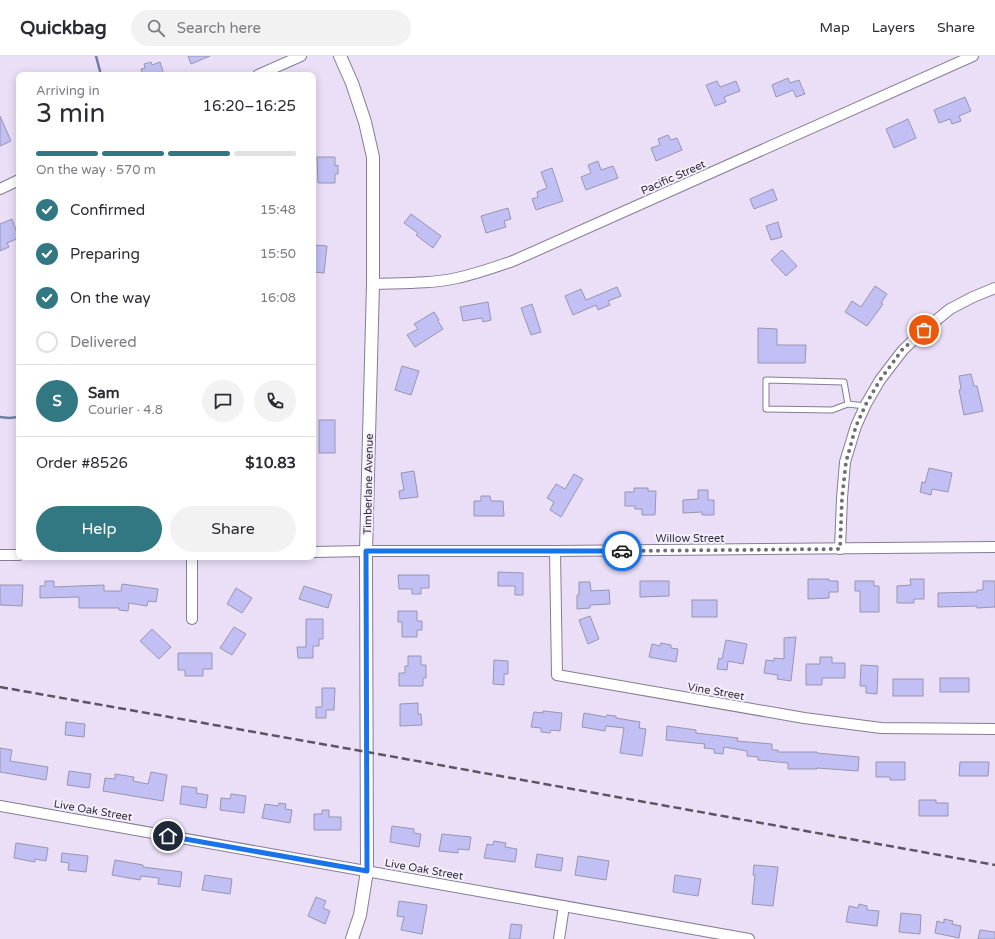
<!DOCTYPE html>
<meta charset="utf-8">
<style>
:root{--surface:#fff;--page:#f2f2f3;--text:#2b2b33;--muted:#7c7c81;--line:#e1e1e2;--accent:#317883}
body{margin:0;font-family:"Varela Round",sans-serif;background:var(--page);color:var(--text);height:100vh;display:flex;flex-direction:column;font-size:15px;white-space:nowrap}
*{box-sizing:border-box;margin:0}
p{font-size:13px;color:var(--muted)}
.icon{flex:none;width:22px;height:22px;fill:none;stroke:currentColor;stroke-width:2;stroke-linecap:round;stroke-linejoin:round}
.map{position:relative;flex:1;overflow:hidden}
.panel{position:absolute;left:16px;top:16px;width:300px;height:488px;display:flex;flex-direction:column;background:var(--surface);border-radius:8px;box-shadow:0 2px 10px #0003}
.panel>*{flex:none}
.pin{position:absolute;display:grid;place-items:center;width:34px;height:34px;color:#fff;margin:-17px;border:2px solid #fff;border-radius:50%;box-shadow:0 1px 4px #0007}
.courier{position:absolute;display:grid;place-items:center;width:40px;height:40px;margin:-20px;border:3px solid #1a73e8;border-radius:50%;background:#fff;color:#222;box-shadow:0 1px 5px #0007}
.head em{font-style:normal;font-weight:600}
.head div{display:flex;flex-direction:column-reverse}
.head{display:flex;align-items:center;justify-content:space-between;height:68px;padding:0 20px}
h1{font-size:26px;font-weight:600;line-height:30px}
.bar{display:grid;grid-template-columns:repeat(4,1fr);gap:6px 4px;align-content:center;height:48px;padding:0 20px}
.bar i{height:5px;border-radius:3px;background:var(--line)}
.bar .active{background:var(--accent)}
.bar p{grid-column:span 4}
.line{display:flex;align-items:center;gap:10px;padding:0 20px;border-top:1px solid var(--line)}
.line div{flex:1}
.round{display:grid;place-items:center;flex:none;width:42px;height:42px;border-radius:21px;background:var(--page)}
ol{padding:0 20px;list-style:none}
li{display:flex;align-items:center;gap:12px;height:44px}
li p{margin-inline-start:auto}
li .icon{padding:4px;border-radius:50%;background:var(--accent);color:#fff;stroke-width:4}
li:last-child{color:var(--muted)}
li i{width:22px;height:22px;border:2px solid var(--line);border-radius:50%}
.primary-button{display:flex;gap:8px;margin-top:auto;padding:8px 20px}
.primary-button a{flex:1;height:46px;border-radius:24px;background:var(--accent);color:#fff;font-size:16px;font-weight:600;line-height:46px;text-align:center}
.primary-button a+a{background:var(--page);color:var(--text)}
header{display:flex;align-items:center;gap:24px;box-sizing:border-box;height:56px;padding:0 20px;background:var(--surface);border-bottom:1px solid var(--line)}
header strong{font-size:19px}
nav{display:flex;gap:22px;margin-inline-start:auto;font-size:14px}
.search{width:280px;height:36px;background:var(--page);display:flex;align-items:center;gap:10px;box-sizing:border-box;padding:0 14px;border-radius:22px;color:var(--muted);font-size:15px}
.map>svg:first-child{display:block}
</style>
<header>
<strong>Quickbag</strong>
<div class="search"><svg class="icon" aria-label="search" viewBox="0 0 24 24"><circle cx="10" cy="10" r="6"/><path d="M15 15l6 6"/></svg>Search here</div>
<nav><a>Map</a><a>Layers</a><a>Share</a></nav>
</header>
<div class="map">
<svg width="995" height="883" viewBox="0 0 995 883">
<rect width="100%" height="100%" fill="#eadff7"/>
<g fill="none" stroke-linecap="round" stroke-linejoin="round">
<g stroke="#717ea3" stroke-width="2.5">
<polyline points="96,0 101,19"/>
<polyline points="0,361 9,362 19,361"/>
</g>
</g>
<g fill="#c2bff5" stroke="#9796ae">
<polygon points="188,0 210,0 191,8"/>
<polygon points="151,6 152,9 160,6 164,19 143,19 141,13 145,12 144,8"/>
<polygon points="788,22 790,27 799,24 805,38 796,41 793,34 776,41 772,29"/>
<polygon points="717,25 720,31 736,25 740,35 724,41 726,46 715,50 706,29"/>
<polygon points="965,41 971,55 959,60 961,65 952,68 950,63 939,67 934,54"/>
<polygon points="0,60 11,85 0,90"/>
<polygon points="908,63 916,82 894,92 886,73"/>
<polygon points="668,79 671,84 677,82 682,94 656,105 651,92 660,89 658,83"/>
<polygon points="317,101 335,101 335,110 338,109 338,118 335,118 335,127 318,127"/>
<polygon points="598,105 601,114 613,110 618,122 586,134 581,121 591,117 588,109"/>
<polygon points="552,112 563,145 536,154 532,143 538,141 537,136 547,132 541,116"/>
<polygon points="773,133 777,144 754,153 750,143"/>
<polygon points="508,152 511,163 504,165 506,171 486,177 481,160"/>
<polygon points="411,158 441,180 433,192 416,179 418,177 404,167"/>
<polygon points="12,163 19,182 7,187 9,191 0,195 0,168"/>
<polygon points="778,166 782,181 771,184 766,170"/>
<polygon points="313,189 327,190 324,217 313,216"/>
<polygon points="782,194 797,210 786,220 771,204"/>
<polygon points="875,230 887,238 881,247 883,248 867,270 845,256 852,245 861,251"/>
<polygon points="617,231 621,240 608,245 610,249 598,254 596,249 573,259 565,240 581,233 586,244"/>
<polygon points="488,246 491,264 483,266 482,262 463,265 460,251"/>
<polygon points="532,248 541,276 531,279 521,252"/>
<polygon points="434,256 439,264 438,265 443,273 415,291 407,279 418,273 414,268"/>
<polygon points="758,272 777,273 777,289 806,289 805,307 758,307"/>
<polygon points="402,310 419,315 411,339 395,334"/>
<polygon points="971,318 974,330 977,330 983,355 964,359 959,334 961,333 959,320"/>
<rect x="319" y="364" width="16" height="33"/>
<polygon points="929,412 952,417 948,436 932,433 931,439 920,436 922,426 925,427"/>
<polygon points="414,415 418,441 400,443 399,435 404,434 401,417"/>
<polygon points="574,418 583,423 561,461 550,454 554,446 547,442 556,428 565,433"/>
<polygon points="634,432 648,432 648,435 656,435 655,459 642,459 642,453 635,453 635,450 625,450 625,436 634,436"/>
<polygon points="698,434 708,434 708,444 714,444 714,459 702,459 702,456 683,457 683,444 698,443"/>
<polygon points="481,440 490,440 491,445 503,445 504,460 474,460 474,445 481,445"/>
<polygon points="498,516 523,517 523,539 515,539 515,530 498,530"/>
<polygon points="398,519 429,519 429,532 421,532 421,538 412,538 412,533 399,533"/>
<polygon points="808,523 829,523 829,525 838,525 838,536 829,536 829,542 808,543"/>
<polygon points="910,523 924,523 924,543 914,543 914,547 897,547 897,530 911,529"/>
<polygon points="45,525 54,525 54,531 104,529 104,535 121,535 122,528 158,533 156,546 148,545 147,550 129,547 128,555 119,554 119,552 79,552 79,541 40,542 40,530 45,530"/>
<polygon points="640,525 669,525 669,540 640,541"/>
<polygon points="855,525 874,525 874,530 879,530 879,556 860,556 860,535 855,535"/>
<polygon points="983,525 995,525 995,551 977,552 977,550 938,551 938,537 977,536 977,534 983,534"/>
<polygon points="579,526 590,526 591,535 609,534 610,548 590,549 590,552 577,553 577,539 579,539"/>
<polygon points="0,529 23,529 22,550 0,549"/>
<polygon points="304,530 332,539 328,552 299,543"/>
<polygon points="236,532 252,542 242,557 227,548"/>
<rect x="692" y="544" width="25" height="17"/>
<polygon points="398,555 417,555 417,565 422,565 422,574 417,574 417,581 402,581 402,566 398,566"/>
<polygon points="590,560 599,583 588,588 579,564"/>
<polygon points="306,563 323,563 323,583 319,583 319,590 313,590 313,602 298,602 297,591 306,591"/>
<polygon points="234,571 246,578 232,599 220,592"/>
<polygon points="152,573 171,591 159,603 140,585"/>
<polygon points="796,581 791,625 777,623 778,619 764,617 766,604 774,605 774,602 784,603 784,582"/>
<polygon points="726,584 747,588 743,608 728,605 727,614 717,613 719,602 722,603"/>
<polygon points="661,587 671,589 671,592 678,593 676,606 649,601 652,588 660,590"/>
<polygon points="178,597 212,597 212,613 203,613 203,620 185,620 185,614 178,614"/>
<polygon points="408,600 421,600 421,609 426,609 426,622 423,622 423,630 399,630 399,617 405,617 405,610 408,610"/>
<polygon points="820,601 832,601 832,607 845,607 845,622 822,622 822,629 806,629 806,608 820,608"/>
<polygon points="494,604 508,605 508,618 504,618 504,629 493,628"/>
<polygon points="861,609 878,610 877,638 866,637 866,630 860,630"/>
<rect x="940" y="622" width="29" height="14"/>
<rect x="893" y="623" width="30" height="17"/>
<polygon points="322,632 335,632 334,654 326,654 326,662 316,662 316,651 322,651"/>
<polygon points="418,647 418,658 421,658 422,669 400,670 400,648"/>
<polygon points="543,655 562,657 560,675 551,674 550,677 541,676 541,672 531,671 534,656 543,657"/>
<polygon points="584,657 606,661 607,659 616,660 616,662 640,666 639,672 646,673 642,700 620,697 624,672 606,670 605,675 582,671"/>
<polygon points="66,666 85,668 84,681 65,679"/>
<polygon points="667,670 696,674 696,677 738,682 737,685 772,688 772,694 778,694 778,696 817,696 817,697 859,701 858,715 817,712 817,713 788,713 788,707 758,704 758,701 747,700 747,695 724,691 723,698 714,697 714,693 704,692 705,688 666,684"/>
<polygon points="0,692 12,694 10,705 48,711 46,724 0,716"/>
<polygon points="876,706 905,706 905,724 890,724 890,721 876,721"/>
<polygon points="960,706 989,706 988,720 959,720"/>
<polygon points="69,715 91,718 89,732 67,729"/>
<polygon points="151,716 167,719 163,745 103,735 105,722 115,723 115,718 134,721 133,725 148,728"/>
<polygon points="182,730 197,732 196,737 208,739 206,752 180,748"/>
<polygon points="231,738 246,740 244,757 220,754 221,742 230,743"/>
<polygon points="919,744 936,744 936,747 948,747 948,760 919,760"/>
<polygon points="279,747 286,748 285,753 292,754 290,767 262,762 265,748 278,750"/>
<polygon points="322,754 329,754 329,761 341,761 341,774 314,774 314,758 322,758"/>
<polygon points="392,770 414,773 414,777 421,778 419,791 390,786"/>
<polygon points="442,778 471,781 469,794 458,793 458,797 439,795"/>
<polygon points="494,785 506,787 505,791 517,793 515,806 484,802 487,788 493,789"/>
<polygon points="16,787 48,792 46,805 35,803 35,806 14,802"/>
<polygon points="62,797 88,800 86,816 68,814 69,807 61,806"/>
<polygon points="537,798 563,802 561,815 535,811"/>
<polygon points="578,800 609,805 606,824 575,819"/>
<polygon points="115,804 143,809 143,811 182,816 180,831 158,828 159,822 141,820 140,824 112,819"/>
<polygon points="754,809 778,811 773,850 752,848 755,819 753,819"/>
<polygon points="205,819 232,823 230,838 202,834"/>
<polygon points="675,819 701,823 698,840 673,836"/>
<polygon points="316,841 326,845 323,852 330,855 325,868 308,860"/>
<polygon points="399,845 427,849 422,878 401,874 404,861 397,860"/>
<polygon points="859,848 867,850 867,854 879,855 877,870 846,866 849,850 858,852"/>
<polygon points="901,857 921,859 920,878 899,876"/>
<polygon points="944,863 953,865 952,868 961,870 959,882 935,877 937,865 944,867"/>
<polygon points="511,868 522,869 520,883 509,883"/>
<polygon points="980,874 995,876 995,883 978,883"/>
</g>
<g fill="none" stroke-linecap="round" stroke-linejoin="round">
<defs>
<polyline id="service" points="848,348 844,326 766,324 766,353 832,354 848,348 865,350"/>
<g id="minor">
<polyline points="258,19 301,0"/>
<polyline points="0,133 19,124"/>
<path d="M373 228C401 227 430 228 457 222 476 218 495 211 513 205L973 0"/>
<polyline points="840,493 842,442 845,406 856,370 866,348 880,324 903,294 924,274 950,253 973,241 995,232"/>
<polyline points="555,495 557,619 804,662 881,672 995,673"/>
<polyline points="313,496 366,495 555,495 995,491"/>
<polyline points="0,499 19,499"/>
<polyline points="192,563 192,501"/>
<polyline points="0,750 749,883"/>
<polyline points="559,883 564,850"/>
</g>
<polyline id="tertiary" points="340,0 352,27 365,66 373,101 373,228 366,495 367,815 360,859 352,883"/>
</defs>
<use href="#service" stroke="#867c92" stroke-width="7"/>
<use href="#minor" stroke="#867c92" stroke-width="12"/>
<use href="#tertiary" stroke="#867c92" stroke-width="14"/>
<use href="#service" stroke="#fff" stroke-width="5"/>
<use href="#minor" stroke="#fff" stroke-width="10"/>
<use href="#tertiary" stroke="#fff" stroke-width="12"/>
<polyline stroke="#5b5562" stroke-width="2.5" stroke-dasharray="8 4" stroke-linecap="butt" points="0,631 367,696 995,809"/>
</g>
<g fill="none" stroke-linecap="round" stroke-linejoin="round">
<polyline stroke="#726b7a" stroke-width="4" stroke-dasharray="0 7.2" points="622,495 840,493 842,442 846,406 856,370 866,348 880,324 902,294 924,274"/>
<polyline stroke="#1a73e8" stroke-width="5" points="168,780 367,815 366,495 622,495"/>
</g>
<g text-anchor="middle" stroke-width="4" stroke-linejoin="round" paint-order="stroke">
<g font-size="11" fill="#322d37" stroke="#f5eefd">
<text transform="translate(673 121) rotate(-24)" y="4">Pacific Street</text>
<text transform="translate(368 428) rotate(-89)" y="4">Timberlane Avenue</text>
<text x="690" y="486">Willow Street</text>
<text transform="translate(716 635) rotate(10)" y="4">Vine Street</text>
<text transform="translate(93 754) rotate(10)" y="4">Live Oak Street</text>
<text transform="translate(424 813) rotate(10)" y="4">Live Oak Street</text>
</g>
</g>
</svg>
<div class="pin" style="left:924px;top:274px;background:#ea580c"><svg class="icon" aria-label="bag" viewBox="0 0 24 24"><path d="M5 8h14l-1 12H6zM9 8a3 3 0 0 1 6 0"/></svg></div>
<div class="pin" style="left:168px;top:780px;background:#1f2937"><svg class="icon" aria-label="home" viewBox="0 0 24 24"><path d="M3 11l9-7 9 7M6 9v11h12V9"/></svg></div>
<div class="courier" style="left:622px;top:495px"><svg class="icon" aria-label="car" viewBox="0 0 24 24"><path d="M5 17H2v-5l4-1 3-4h7l3 4 3 1v5h-3M9 17h6M6 11h13"/><circle cx="7" cy="17" r="2"/><circle cx="17" cy="17" r="2"/></svg></div>
<section class="panel">
<div class="head"><div><h1>3 min</h1><p>Arriving in</p></div><em>16:20–16:25</em></div>
<div class="bar"><i class="active"></i><i class="active"></i><i class="active"></i><i></i><p>On the way · 570 m</p></div>
<ol>
<li><svg class="icon" aria-label="check" viewBox="0 0 24 24"><path d="M5 12l5 5 9-10"/></svg>Confirmed<p>15:48</p></li>
<li><svg class="icon" aria-label="check" viewBox="0 0 24 24"><path d="M5 12l5 5 9-10"/></svg>Preparing<p>15:50</p></li>
<li><svg class="icon" aria-label="check" viewBox="0 0 24 24"><path d="M5 12l5 5 9-10"/></svg>On the way<p>16:08</p></li>
<li><i></i>Delivered</li>
</ol>
<div class="line" style="height:72px"><b class="round" style="background:var(--accent);color:#fff">S</b><div><b>Sam</b><p>Courier · 4.8</p></div><a class="round"><svg class="icon" aria-label="chat" viewBox="0 0 24 24"><path d="M4 5h16v11H9l-5 4z"/></svg></a><a class="round"><svg class="icon" aria-label="phone" viewBox="0 0 24 24"><path d="M5 4h4l2 5-3 2q2 4 5 5l2-3 5 2v4C11 20 4 13 5 4z"/></svg></a></div>
<div class="line" style="height:52px"><div>Order #8526</div><b>$10.83</b></div>
<div class="primary-button"><a>Help</a><a>Share</a></div>
</section>
</div>
